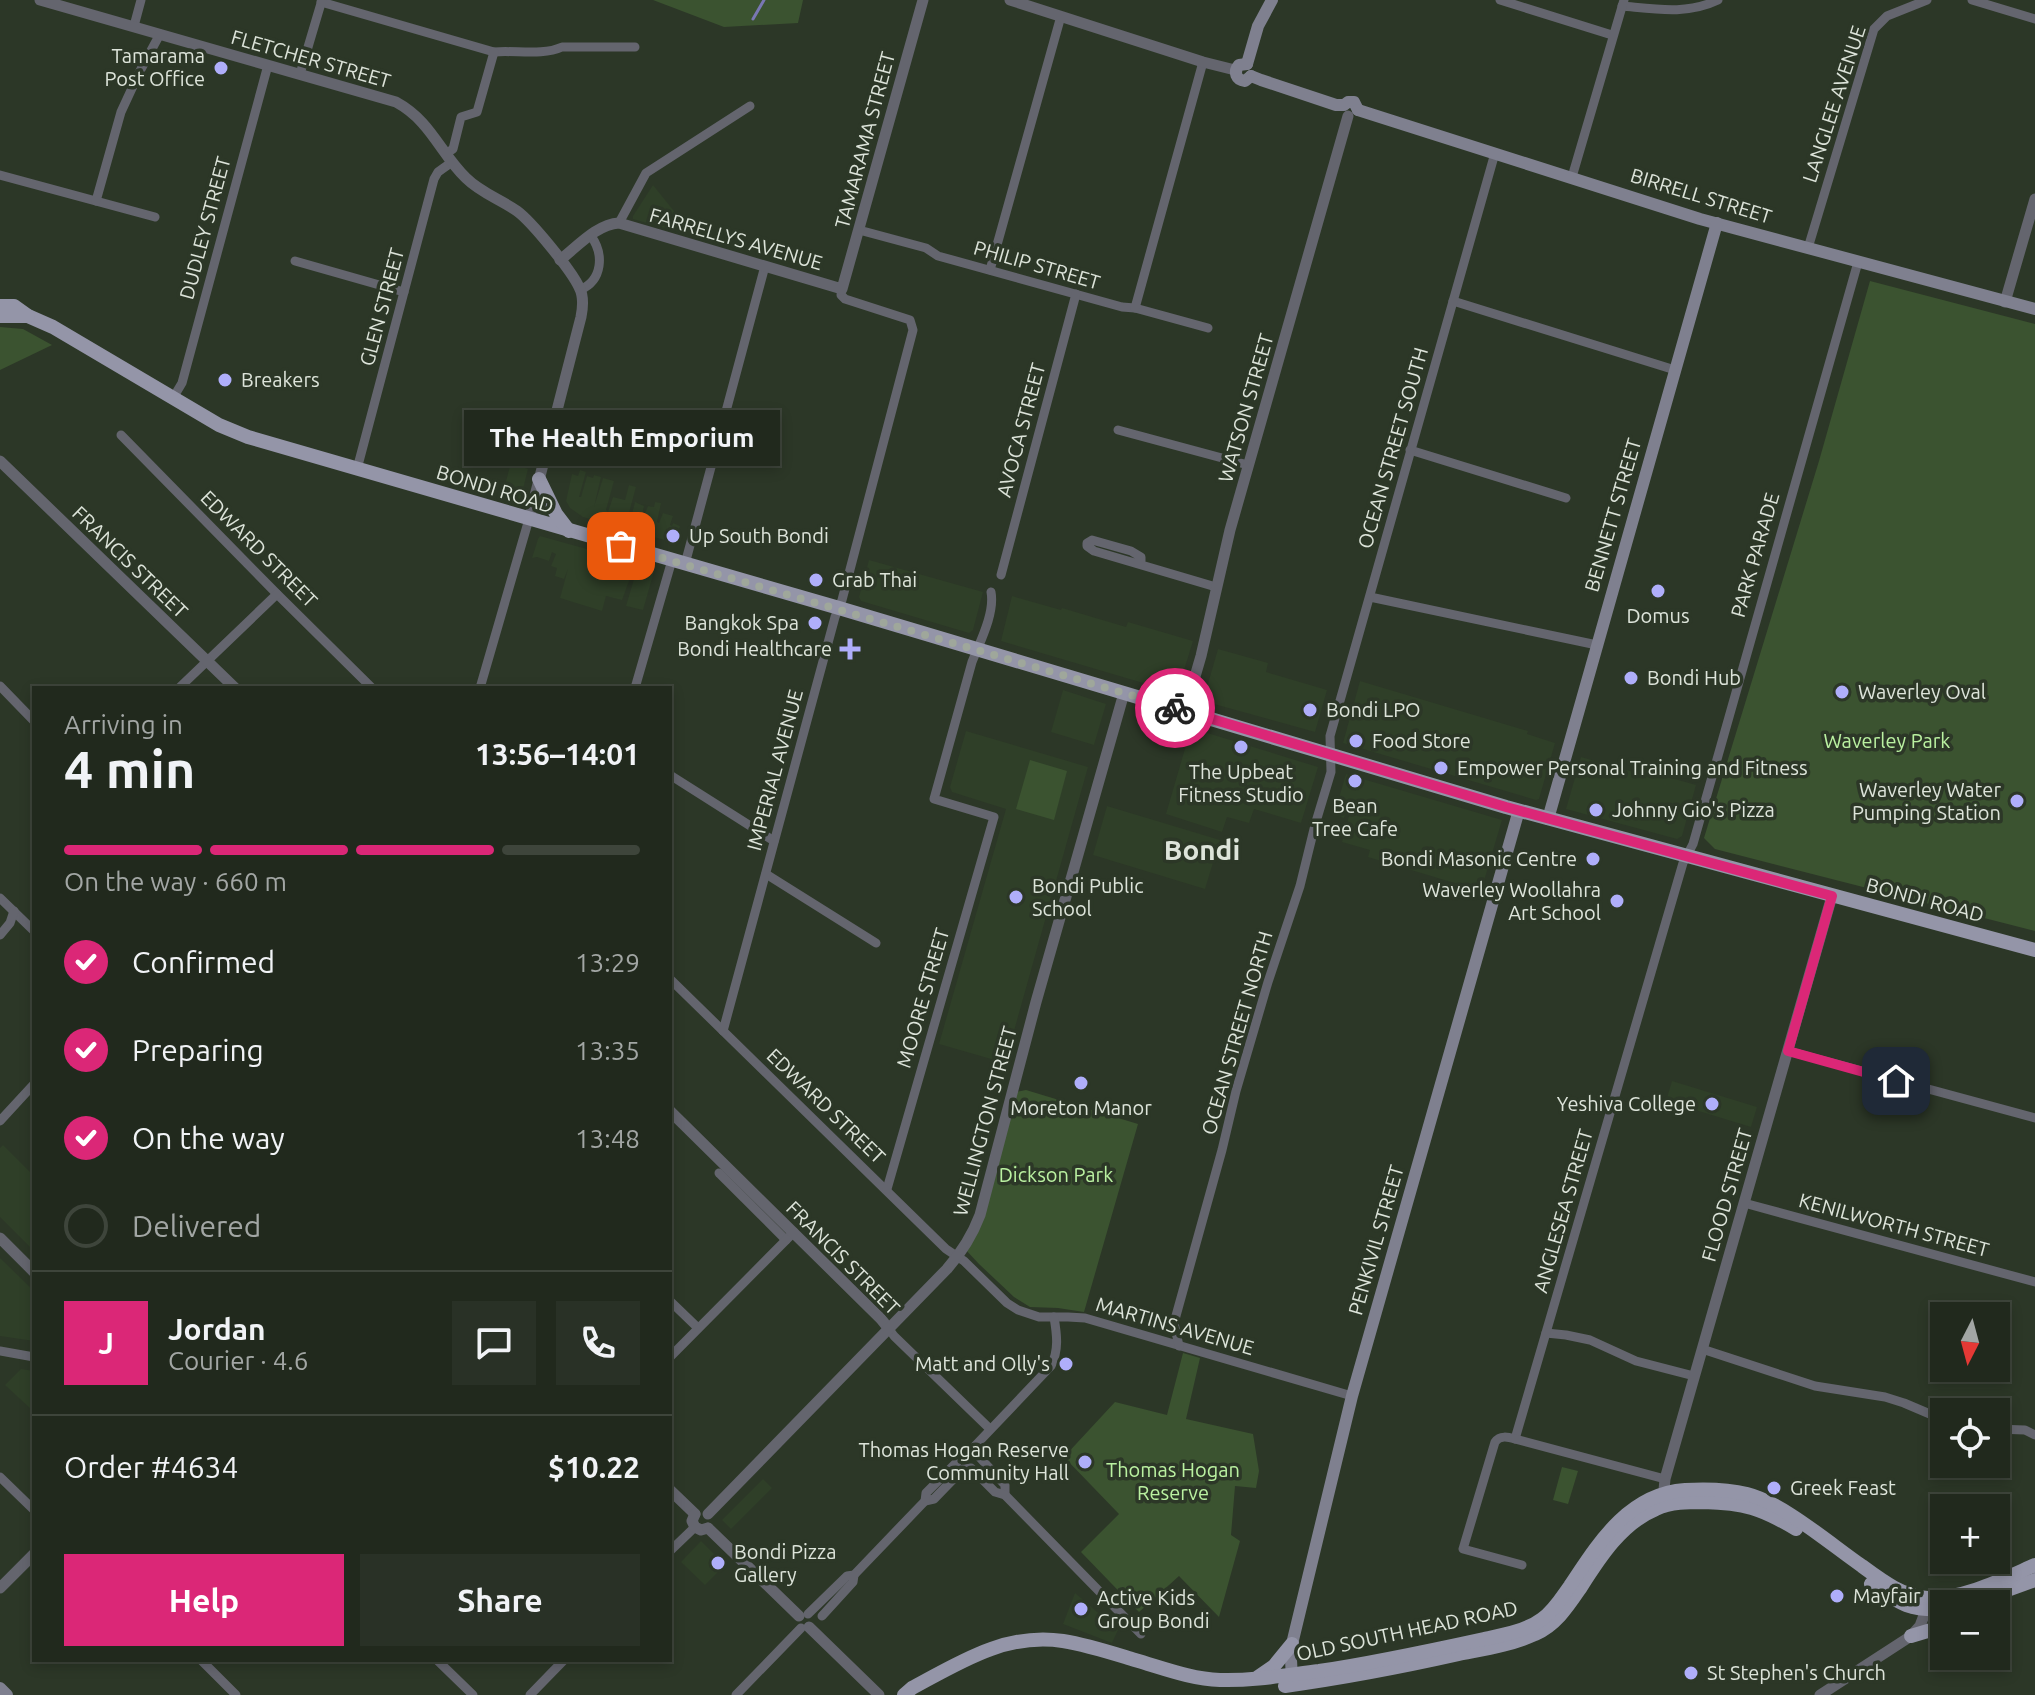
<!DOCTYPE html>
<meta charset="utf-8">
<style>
:root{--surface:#21291d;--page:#293126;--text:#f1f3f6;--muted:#a2a6a4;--line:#3e453b;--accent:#db2777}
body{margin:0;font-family:Ubuntu,sans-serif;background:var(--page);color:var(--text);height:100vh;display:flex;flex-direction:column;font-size:30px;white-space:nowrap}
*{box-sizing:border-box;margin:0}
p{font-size:26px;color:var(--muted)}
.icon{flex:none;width:44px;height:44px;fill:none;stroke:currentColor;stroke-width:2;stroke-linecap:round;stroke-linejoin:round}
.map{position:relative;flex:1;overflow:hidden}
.details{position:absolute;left:32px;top:686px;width:640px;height:976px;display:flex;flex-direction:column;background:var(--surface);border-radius:0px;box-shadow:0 4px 12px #0003,0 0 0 2px var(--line)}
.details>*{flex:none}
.needle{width:52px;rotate:186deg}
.controls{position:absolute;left:1930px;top:1302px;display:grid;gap:16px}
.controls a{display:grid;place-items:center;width:80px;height:80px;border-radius:0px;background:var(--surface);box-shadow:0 4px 12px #0003,0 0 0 2px var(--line);font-size:40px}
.pin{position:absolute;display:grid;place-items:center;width:68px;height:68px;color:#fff;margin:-34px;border-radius:16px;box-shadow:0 4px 12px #0006}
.courier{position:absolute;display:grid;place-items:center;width:80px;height:80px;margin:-40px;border:6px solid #db2777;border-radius:50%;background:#fff;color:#222;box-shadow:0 2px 10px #0007}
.bubble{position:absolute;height:56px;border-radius:0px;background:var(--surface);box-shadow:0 4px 12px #0003,0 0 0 2px var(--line);font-size:26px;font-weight:700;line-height:56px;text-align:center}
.headline em{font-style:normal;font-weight:700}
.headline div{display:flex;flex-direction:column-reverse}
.headline{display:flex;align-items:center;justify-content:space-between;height:136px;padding:0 32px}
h1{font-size:52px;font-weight:700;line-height:60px}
.bar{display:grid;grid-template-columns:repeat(4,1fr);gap:12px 8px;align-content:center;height:96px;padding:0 32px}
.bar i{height:10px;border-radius:6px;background:var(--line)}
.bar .on{background:var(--accent)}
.bar p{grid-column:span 4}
.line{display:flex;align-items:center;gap:20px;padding:0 32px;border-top:2px solid var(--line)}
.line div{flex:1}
.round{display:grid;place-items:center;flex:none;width:84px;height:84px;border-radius:0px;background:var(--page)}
ol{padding:0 32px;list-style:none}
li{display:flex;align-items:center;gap:24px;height:88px}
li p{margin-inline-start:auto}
li .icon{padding:8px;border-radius:50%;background:var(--accent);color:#fff;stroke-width:4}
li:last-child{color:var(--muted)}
li i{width:44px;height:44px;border:4px solid var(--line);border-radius:50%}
.action{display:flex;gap:16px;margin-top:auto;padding:16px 32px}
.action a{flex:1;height:92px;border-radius:0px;background:var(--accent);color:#fff;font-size:32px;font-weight:700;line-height:92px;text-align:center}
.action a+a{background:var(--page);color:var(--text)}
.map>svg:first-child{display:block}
</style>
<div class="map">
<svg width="2035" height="1695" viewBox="0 0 2035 1695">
<rect width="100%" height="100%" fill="#2c3727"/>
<g fill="#2f3f28">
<polygon points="653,185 690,231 686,234 633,219 633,216"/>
<polygon points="513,455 525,458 522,467 528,469 520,501 502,496"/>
<polygon points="580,470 586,472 579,497 581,497 587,476 593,478 594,475 601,477 594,507 603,478 614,481 606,510 608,512 613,497 625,500 629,485 636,487 629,513 632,514 635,502 644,506 642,515 644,516 648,506 654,507 655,502 661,503 657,522 659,523 663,513 673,516 670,525 672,526 673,523 680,526 675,543 583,517 570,508 566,501 572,474 578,476"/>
<polygon points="540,536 655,568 643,610 626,606 634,579 630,578 622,600 606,596 602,611 560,598 568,569 564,579 555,576 557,568 551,566 556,554 552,552 549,561 537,557 532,558 538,539"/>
<polygon points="869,560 983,592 973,630 969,633 861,601 859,597"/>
<polygon points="1012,596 1061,610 1062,608 1126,627 1128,622 1193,641 1177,693 1001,641"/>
<polygon points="1218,649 1268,663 1266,672 1327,690 1315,732 1203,701"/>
<polygon points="1360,681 1528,731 1527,734 1555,743 1539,799 1536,800 1343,743"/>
<polygon points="1063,690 1106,704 1094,745 1051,732"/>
<polygon points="1191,728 1318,767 1301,823 1254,809 1249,823 1227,817 1222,832 1166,814"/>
<polygon points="966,731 1088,767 1005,1063 939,1044 1006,809 952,792 950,787"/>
<polygon points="1581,757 1637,773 1639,769 1696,785 1682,836 1677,839 1566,809"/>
<polygon points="1346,774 1502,820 1481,891 1368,857 1370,850 1342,842 1349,816 1345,815 1344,818 1334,815"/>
<polygon points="1107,806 1220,840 1205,889 1093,855"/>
<polygon points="1672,1081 1757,1107 1751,1127 1666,1101"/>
<polygon points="3,1145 34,1176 34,1251 0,1217 0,1148"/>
<polygon points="0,1258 34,1291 34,1341 0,1336"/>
<polygon points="21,1369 34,1371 34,1406 31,1409 5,1385"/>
<polygon points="763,1479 772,1488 731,1529 722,1520"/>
<polygon points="701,1541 725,1565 705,1585 681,1562"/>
<polygon points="1075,1593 1118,1630 1112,1643 1063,1624"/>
</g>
<g fill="#3b5330">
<polygon points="653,0 803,0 798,23 724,27"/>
<polygon points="1870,281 2035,324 2035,931 1715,849 1704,838 1819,461"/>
<polygon points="0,327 23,329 52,345 0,370"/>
<polygon points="1030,760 1067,771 1054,820 1016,809"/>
<polygon points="1026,1090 1138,1124 1084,1312 1058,1308 1030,1307 1014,1297 979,1264 964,1248 972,1234 1010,1093"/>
<polygon points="1183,1353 1200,1358 1186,1419 1253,1434 1259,1471 1256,1488 1235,1486 1231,1535 1240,1541 1219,1617 1179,1576 1139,1612 1081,1552 1119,1514 1064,1457 1115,1402 1167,1415"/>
<polygon points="1562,1467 1578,1471 1568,1504 1553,1500"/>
</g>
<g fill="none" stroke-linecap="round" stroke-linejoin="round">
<polyline stroke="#7977b2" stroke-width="3" points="753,19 764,0"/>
<g stroke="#64656e" stroke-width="9">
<polyline points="1500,0 1612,35"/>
<polyline points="1972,0 2035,19"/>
<path d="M321 2 494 52C516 50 542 56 562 47H635"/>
<path d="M1622 6C1655 9 1687 15 1718 0"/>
<polyline points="134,26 141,0"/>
<polyline points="300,74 322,0"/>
<polyline points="447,153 453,149 461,117 477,112 494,52"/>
<polyline points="0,175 155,217"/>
<polyline points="1572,177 1624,0"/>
<polyline points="96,201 121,112 140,71 160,34"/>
<polyline points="619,223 646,173 750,106"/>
<polyline points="859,230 926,248 938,256 1122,307 1135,308 1208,328"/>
<polyline points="1808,248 1874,29 1887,16 1927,0"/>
<polyline points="295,261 404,292"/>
<polyline points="990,270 1061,16"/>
<path d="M580 290C603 280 604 254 591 236"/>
<polyline points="1453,301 1675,370"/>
<polyline points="1135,308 1203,62"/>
<polyline points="173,398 182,383 268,65"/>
<polyline points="1118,430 1248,465"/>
<polyline points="121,435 277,594 372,688"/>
<polyline points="1410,450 1566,498"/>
<polyline points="357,469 434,179 438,172 452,162"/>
<polyline points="1141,563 1141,557 1131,551 1092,540 1087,543 1087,546 1094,551 1216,587"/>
<polyline points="685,564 765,266"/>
<polyline points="1001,575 1076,294"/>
<polyline points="1370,597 1597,645"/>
<polyline points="0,686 34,721"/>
<polyline points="179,688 277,594"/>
<polyline points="480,688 529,519"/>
<polyline points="635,688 672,560"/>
<polyline points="670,775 774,841"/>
<polyline points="766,874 876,943"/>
<polyline points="0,898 34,931"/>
<polyline points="0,935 10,923 14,911"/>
<polyline points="670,979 946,1249 964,1261 1007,1303 1018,1310 1039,1317 1068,1317 1085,1318 1352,1396"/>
<polyline points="723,1031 835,617 842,600 913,330 910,320 845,299 841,295 842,289"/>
<polyline points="1788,1051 2035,1118"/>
<polyline points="0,1121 34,1084"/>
<polyline points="719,1173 786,1240"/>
<path d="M887 1189 994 817 934 799 972 662C980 642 995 613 991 592"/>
<polyline points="1744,1203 2035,1282"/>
<polyline points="670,1301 698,1328"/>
<polyline points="889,1329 894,1336 990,1429"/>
<polyline points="1546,1333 1566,1335 1590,1340 1636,1361 1694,1376"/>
<polyline points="1179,1346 1174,1323 1222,1150 1236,1091 1268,982 1300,886 1315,825 1331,772 1330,736 1495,153"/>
<polyline points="1702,1349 1815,1386 1885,1397 1904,1403 1944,1420"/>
<polyline points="0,1351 34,1357"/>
<polyline points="670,1357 794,1232"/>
<polyline points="1996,1429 2025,1430 2035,1435"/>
<polyline points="1515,1439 1683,863 1693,844 1858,262"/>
<polyline points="972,1449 1005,1485 1005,1495"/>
<polyline points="0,1477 34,1510"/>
<polyline points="925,1501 934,1499 963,1469 971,1468 995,1492 1005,1495 1141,1634"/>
<polyline points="670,1551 695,1527"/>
<path d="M1522 1565 1463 1549 1495 1442C1500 1435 1508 1437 1515 1439L1665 1479"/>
<path d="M808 1614 847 1576 854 1575 925 1501 926 1493 960 1459 972 1449 1051 1366C1059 1350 1057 1335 1054 1317"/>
<polyline points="822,1616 853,1582 854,1575"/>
<polyline points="201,1660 236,1695"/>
<polyline points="437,1660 473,1695"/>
<polyline points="530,1695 564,1660"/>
<polyline points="736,1695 801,1628"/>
</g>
<g stroke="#64656e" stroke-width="11">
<path d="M40 0 396 102C431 121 440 153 466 178 481 193 500 199 517 211 532 222 571 270 579 287 584 296 583 307 581 317L529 519"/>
<polyline points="1010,0 1203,62 1235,70"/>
<path d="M560 260C577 247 597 224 619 223L842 289 923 0"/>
<polyline points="2005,302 2035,199"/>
<polyline points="0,461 235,688"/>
<polyline points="1185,711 1201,656 1230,530 1348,116"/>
<polyline points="670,1111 881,1319 889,1329"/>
<polyline points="0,1238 34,1272"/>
<polyline points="670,1490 695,1514"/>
<polyline points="1663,1501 1665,1479 1832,896"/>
<polyline points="695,1514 692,1521 695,1527 701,1530 708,1528"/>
<path d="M708 1514 947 1269C962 1252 972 1236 980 1215L1036 1002 1124 693"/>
<polyline points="708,1528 799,1616"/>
<polyline points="0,1588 34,1554"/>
<polyline points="809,1627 879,1695"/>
<polyline points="1820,1695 1911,1636 1920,1626 1929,1602"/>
</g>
<g stroke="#7f808f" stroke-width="12">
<polyline points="1247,64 1258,26 1272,0"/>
<path d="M1247 64 1239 65C1233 72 1236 80 1245 81L1251 76"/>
<polyline points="1251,76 1261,80 1336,105 1344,105 1348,102 1354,102 1358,110"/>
<polyline points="1358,110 1700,219 2035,309"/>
<polyline points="1548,819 1717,223"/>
<polyline points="1292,1681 1291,1659 1292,1644 1352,1396 1519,810"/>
<polyline points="0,1688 7,1695"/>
</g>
<g stroke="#9495a8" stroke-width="14">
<polyline points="0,306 14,306 28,316 53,327 219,425 248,437 839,608 1506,807 2035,950"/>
<polyline points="0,316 28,316"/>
<polyline points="539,479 556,514 569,531"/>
<path d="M1871 1584C1899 1603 1908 1611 1944 1609"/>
<polyline points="1969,1604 2035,1580"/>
<polyline points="1911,1636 1931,1630 1944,1622"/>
<polyline points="1258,1677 1274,1666 1292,1644"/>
<path d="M1285 1686C1343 1678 1401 1667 1459 1654 1484 1649 1511 1645 1535 1634 1556 1625 1568 1606 1581 1587 1600 1557 1622 1523 1656 1509 1671 1502 1688 1502 1704 1502 1744 1503 1761 1508 1796 1529"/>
<path d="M904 1695 912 1688C960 1662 1007 1632 1063 1641 1088 1645 1112 1653 1135 1660 1163 1668 1191 1679 1220 1680 1254 1681 1286 1675 1319 1671 1374 1663 1429 1651 1484 1639 1503 1635 1526 1631 1542 1619 1554 1611 1562 1597 1570 1586 1598 1544 1628 1494 1685 1490 1704 1489 1727 1489 1747 1494 1783 1503 1830 1544 1862 1566 1881 1580 1903 1597 1928 1598 1964 1599 2003 1579 2035 1565"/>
</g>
</g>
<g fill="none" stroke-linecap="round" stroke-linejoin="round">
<polyline stroke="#9fa79b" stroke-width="8" stroke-dasharray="0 14.4" points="621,546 1175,708"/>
<polyline stroke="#db2777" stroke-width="10" points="1175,708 1506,807 1832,896 1788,1051 1896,1081"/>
</g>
<g fill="#afaefa" stroke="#2c3727" stroke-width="3">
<circle cx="221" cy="68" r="8"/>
<circle cx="225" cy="380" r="8"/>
<circle cx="673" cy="536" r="8"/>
<circle cx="816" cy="580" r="8"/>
<circle cx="1658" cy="591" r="8"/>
<circle cx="815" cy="623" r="8"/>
<path d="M846 637h8v8h8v8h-8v8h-8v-8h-8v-8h8z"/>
<circle cx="1631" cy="678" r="8"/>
<circle cx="1842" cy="692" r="8"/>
<circle cx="1310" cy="710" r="8"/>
<circle cx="1356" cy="741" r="8"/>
<circle cx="1241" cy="747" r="8"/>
<circle cx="1441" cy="768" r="8"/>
<circle cx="1355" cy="781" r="8"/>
<circle cx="2017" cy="801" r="8"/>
<circle cx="1596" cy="810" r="8"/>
<circle cx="1593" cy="859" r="8"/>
<circle cx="1016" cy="897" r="8"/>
<circle cx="1617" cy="901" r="8"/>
<circle cx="1081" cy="1083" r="8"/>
<circle cx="1712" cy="1104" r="8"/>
<circle cx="1066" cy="1364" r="8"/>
<circle cx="1085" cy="1462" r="8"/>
<circle cx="1774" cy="1488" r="8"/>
<circle cx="718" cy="1563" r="8"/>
<circle cx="1837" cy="1596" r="8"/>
<circle cx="1081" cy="1609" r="8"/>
<circle cx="1691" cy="1673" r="8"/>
</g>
<g text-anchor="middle" stroke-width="7" stroke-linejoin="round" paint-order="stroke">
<g font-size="20" fill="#dde4da" stroke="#2c3727" text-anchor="start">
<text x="205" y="63" text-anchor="end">Tamarama<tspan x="205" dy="23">Post Office</tspan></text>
<text x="241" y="387">Breakers</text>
<text x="689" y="543">Up South Bondi</text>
<text x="832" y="587">Grab Thai</text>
<text x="1658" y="623" text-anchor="middle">Domus</text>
<text x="799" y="630" text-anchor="end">Bangkok Spa</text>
<text x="832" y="656" text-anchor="end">Bondi Healthcare</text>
<text x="1647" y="685">Bondi Hub</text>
<text x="1858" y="699">Waverley Oval</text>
<text x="1326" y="717">Bondi LPO</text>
<text x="1372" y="748">Food Store</text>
<text x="1457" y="775">Empower Personal Training and Fitness</text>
<text x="1241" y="779" text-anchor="middle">The Upbeat<tspan x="1241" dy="23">Fitness Studio</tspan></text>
<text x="2001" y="797" text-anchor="end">Waverley Water<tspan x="2001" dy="23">Pumping Station</tspan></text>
<text x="1355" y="813" text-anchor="middle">Bean<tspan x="1355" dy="23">Tree Cafe</tspan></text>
<text x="1612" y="817">Johnny Gio's Pizza</text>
<text x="1577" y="866" text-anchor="end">Bondi Masonic Centre</text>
<text x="1032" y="893">Bondi Public<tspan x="1032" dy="23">School</tspan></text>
<text x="1601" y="897" text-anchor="end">Waverley Woollahra<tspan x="1601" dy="23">Art School</tspan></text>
<text x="1696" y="1111" text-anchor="end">Yeshiva College</text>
<text x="1081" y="1115" text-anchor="middle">Moreton Manor</text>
<text x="1050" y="1371" text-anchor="end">Matt and Olly's</text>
<text x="1069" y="1457" text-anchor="end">Thomas Hogan Reserve<tspan x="1069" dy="23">Community Hall</tspan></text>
<text x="1790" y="1495">Greek Feast</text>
<text x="734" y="1559">Bondi Pizza<tspan x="734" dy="23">Gallery</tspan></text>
<text x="1853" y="1603">Mayfair</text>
<text x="1097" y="1605">Active Kids<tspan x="1097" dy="23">Group Bondi</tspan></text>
<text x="1707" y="1680">St Stephen's Church</text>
</g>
<g font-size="20" fill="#dde4da" stroke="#2c3727">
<text transform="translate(311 59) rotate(16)" y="7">FLETCHER STREET</text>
<text transform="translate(1834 104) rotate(-72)" y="7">LANGLEE AVENUE</text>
<text transform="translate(865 140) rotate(-75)" y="7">TAMARAMA STREET</text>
<text transform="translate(1701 196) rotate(17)" y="7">BIRRELL STREET</text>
<text transform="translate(205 228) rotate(-75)" y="7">DUDLEY STREET</text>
<text transform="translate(736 239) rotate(16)" y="7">FARRELLYS AVENUE</text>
<text transform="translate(1037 265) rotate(16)" y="7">PHILIP STREET</text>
<text transform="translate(382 307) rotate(-75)" y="7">GLEN STREET</text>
<text transform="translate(1246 408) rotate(-74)" y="7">WATSON STREET</text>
<text transform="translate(1021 430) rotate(-75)" y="7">AVOCA STREET</text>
<text transform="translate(1393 448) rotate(-74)" y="7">OCEAN STREET SOUTH</text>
<text transform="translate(495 489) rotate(17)" y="7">BONDI ROAD</text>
<text transform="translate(1613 515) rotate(-74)" y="7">BENNETT STREET</text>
<text transform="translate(259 549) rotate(45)" y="7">EDWARD STREET</text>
<text transform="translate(1755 555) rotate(-74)" y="7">PARK PARADE</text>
<text transform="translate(130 562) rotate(44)" y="7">FRANCIS STREET</text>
<text transform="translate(775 770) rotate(-75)" y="7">IMPERIAL AVENUE</text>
<text transform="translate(1925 900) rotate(15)" y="7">BONDI ROAD</text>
<text transform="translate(923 998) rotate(-74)" y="7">MOORE STREET</text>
<text transform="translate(1237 1033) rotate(-74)" y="7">OCEAN STREET NORTH</text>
<text transform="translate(826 1106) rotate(44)" y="7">EDWARD STREET</text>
<text transform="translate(985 1121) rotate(-75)" y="7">WELLINGTON STREET</text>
<text transform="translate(1727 1195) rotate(-74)" y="7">FLOOD STREET</text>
<text transform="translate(1563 1211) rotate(-74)" y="7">ANGLESEA STREET</text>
<text transform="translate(1894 1225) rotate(15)" y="7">KENILWORTH STREET</text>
<text transform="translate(1376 1240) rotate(-74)" y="7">PENKIVIL STREET</text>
<text transform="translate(843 1258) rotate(45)" y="7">FRANCIS STREET</text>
<text transform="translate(1175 1326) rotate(16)" y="7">MARTINS AVENUE</text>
<text transform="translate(1407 1631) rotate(-12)" y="7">OLD SOUTH HEAD ROAD</text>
</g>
<g font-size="20" fill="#baf1a1" stroke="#2c3727">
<text x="1887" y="748">Waverley Park</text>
<text x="1056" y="1182">Dickson Park</text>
<text x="1173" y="1477">Thomas Hogan<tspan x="1173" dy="23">Reserve</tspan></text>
</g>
<g font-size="28" font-weight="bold" fill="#dde4da" stroke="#2c3727">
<text x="1202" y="860">Bondi</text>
</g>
</g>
</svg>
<div class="controls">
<a><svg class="needle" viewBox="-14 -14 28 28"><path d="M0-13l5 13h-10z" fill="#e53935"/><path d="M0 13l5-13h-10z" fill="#a2a6a4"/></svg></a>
<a><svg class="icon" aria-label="locate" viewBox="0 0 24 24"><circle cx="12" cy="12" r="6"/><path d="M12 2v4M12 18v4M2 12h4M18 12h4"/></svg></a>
<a>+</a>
<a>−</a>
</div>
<div class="pin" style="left:621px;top:546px;background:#ea580c"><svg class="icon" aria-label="bag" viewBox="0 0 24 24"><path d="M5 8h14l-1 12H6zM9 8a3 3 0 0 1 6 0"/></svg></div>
<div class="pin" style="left:1896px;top:1081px;background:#1f2937"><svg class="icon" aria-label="home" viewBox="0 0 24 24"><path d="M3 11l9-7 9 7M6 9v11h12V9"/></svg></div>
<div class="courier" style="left:1175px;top:708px"><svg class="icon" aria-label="bike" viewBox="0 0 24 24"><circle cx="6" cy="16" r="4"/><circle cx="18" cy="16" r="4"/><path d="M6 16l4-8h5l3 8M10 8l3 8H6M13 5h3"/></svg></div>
<div class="bubble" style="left:464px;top:410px;width:316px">The Health Emporium</div>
<section class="details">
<div class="headline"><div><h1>4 min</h1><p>Arriving in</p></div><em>13:56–14:01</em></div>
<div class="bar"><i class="on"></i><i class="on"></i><i class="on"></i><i></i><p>On the way · 660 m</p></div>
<ol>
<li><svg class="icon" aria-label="check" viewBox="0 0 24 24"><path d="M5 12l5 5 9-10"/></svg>Confirmed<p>13:29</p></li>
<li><svg class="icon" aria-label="check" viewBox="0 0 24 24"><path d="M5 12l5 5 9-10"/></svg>Preparing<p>13:35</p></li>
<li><svg class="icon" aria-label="check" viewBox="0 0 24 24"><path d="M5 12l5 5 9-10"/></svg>On the way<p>13:48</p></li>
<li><i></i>Delivered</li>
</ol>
<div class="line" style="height:144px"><b class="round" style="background:var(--accent);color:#fff">J</b><div><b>Jordan</b><p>Courier · 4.6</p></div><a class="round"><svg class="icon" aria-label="chat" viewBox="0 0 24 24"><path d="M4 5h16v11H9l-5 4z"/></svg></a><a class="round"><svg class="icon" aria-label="phone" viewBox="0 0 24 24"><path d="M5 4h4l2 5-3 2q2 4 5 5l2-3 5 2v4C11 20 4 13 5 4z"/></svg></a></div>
<div class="line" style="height:104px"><div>Order #4634</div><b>$10.22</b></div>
<div class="action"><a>Help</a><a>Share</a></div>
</section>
</div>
